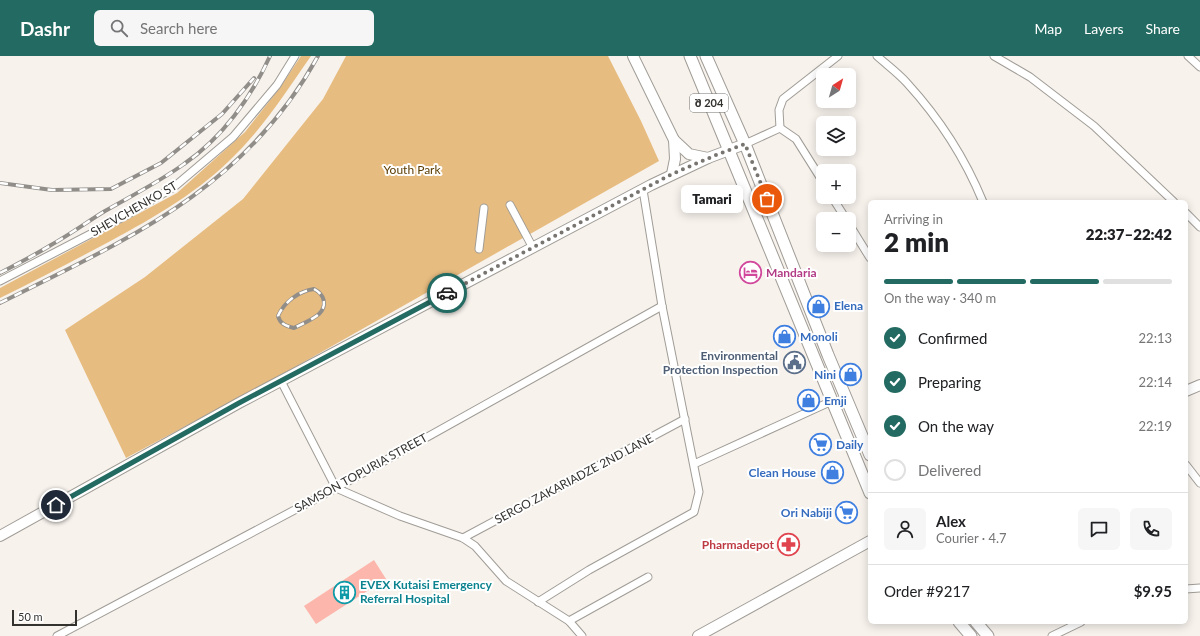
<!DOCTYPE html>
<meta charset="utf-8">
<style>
:root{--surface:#fff;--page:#f6f6f6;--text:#202124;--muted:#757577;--line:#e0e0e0;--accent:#236b62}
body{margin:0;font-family:Lato,"Noto Sans Georgian",sans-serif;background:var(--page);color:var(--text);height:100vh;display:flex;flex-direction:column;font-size:15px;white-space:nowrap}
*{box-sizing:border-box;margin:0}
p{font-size:13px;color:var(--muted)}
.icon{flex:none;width:22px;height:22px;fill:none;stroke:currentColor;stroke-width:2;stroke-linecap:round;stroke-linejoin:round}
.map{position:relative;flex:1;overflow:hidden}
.side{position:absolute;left:868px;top:144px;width:320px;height:424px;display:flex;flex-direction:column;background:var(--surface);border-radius:6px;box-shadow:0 2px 10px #0003}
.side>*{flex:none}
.needle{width:26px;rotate:37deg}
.tools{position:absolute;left:816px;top:12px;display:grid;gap:8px}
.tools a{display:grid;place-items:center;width:40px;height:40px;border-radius:6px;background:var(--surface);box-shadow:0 2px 10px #0003;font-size:20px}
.scale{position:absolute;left:12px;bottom:10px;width:65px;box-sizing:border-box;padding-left:4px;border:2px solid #33322f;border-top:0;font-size:11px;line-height:14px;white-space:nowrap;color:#33322f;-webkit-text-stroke:3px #fff;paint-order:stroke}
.pin{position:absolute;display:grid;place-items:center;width:34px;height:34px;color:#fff;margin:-17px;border:2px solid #fff;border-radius:50%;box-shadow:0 1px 4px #0007}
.courier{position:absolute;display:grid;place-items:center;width:40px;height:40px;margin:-20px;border:3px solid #236b62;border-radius:50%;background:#fff;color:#222;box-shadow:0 1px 5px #0007}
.bubble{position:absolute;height:28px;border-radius:6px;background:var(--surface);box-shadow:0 2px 10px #0003;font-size:13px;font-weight:800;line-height:28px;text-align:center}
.head em{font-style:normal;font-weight:800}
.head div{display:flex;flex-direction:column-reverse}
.head{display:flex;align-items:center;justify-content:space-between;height:68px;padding:0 16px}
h1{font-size:26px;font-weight:800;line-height:30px}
.bar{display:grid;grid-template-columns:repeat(4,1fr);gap:6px 4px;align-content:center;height:48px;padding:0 16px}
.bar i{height:5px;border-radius:3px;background:var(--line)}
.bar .on{background:var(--accent)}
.bar p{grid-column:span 4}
.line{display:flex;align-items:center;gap:10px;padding:0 16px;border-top:1px solid var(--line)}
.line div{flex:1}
.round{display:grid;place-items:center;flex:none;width:42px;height:42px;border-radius:6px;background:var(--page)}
ol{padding:0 16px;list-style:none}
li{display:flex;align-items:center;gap:12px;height:44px}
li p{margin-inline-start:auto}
li .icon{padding:4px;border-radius:50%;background:var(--accent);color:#fff;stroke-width:4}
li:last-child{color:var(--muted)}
li i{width:22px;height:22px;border:2px solid var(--line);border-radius:50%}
header{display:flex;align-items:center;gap:24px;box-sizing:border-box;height:56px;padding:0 20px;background:var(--accent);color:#fff}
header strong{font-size:19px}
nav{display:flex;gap:22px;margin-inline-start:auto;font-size:14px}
.search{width:280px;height:36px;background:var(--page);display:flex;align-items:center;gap:10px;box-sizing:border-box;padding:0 14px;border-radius:6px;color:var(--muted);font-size:15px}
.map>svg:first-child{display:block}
</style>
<header>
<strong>Dashr</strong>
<div class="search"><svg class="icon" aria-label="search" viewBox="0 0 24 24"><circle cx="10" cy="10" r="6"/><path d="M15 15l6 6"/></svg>Search here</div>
<nav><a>Map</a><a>Layers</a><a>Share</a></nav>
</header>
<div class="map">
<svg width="1200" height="580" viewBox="0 0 1200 580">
<rect width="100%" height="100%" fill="#f7f2ec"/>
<g fill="#e7bc80">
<path d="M301 0H311C286 36 261 75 229 105 193 140 146 166 103 189 69 207 35 225 0 242V232L177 137 245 76 279 33Z"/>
<polygon points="346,0 608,0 641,65 659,105 281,319 126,402 65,274 145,221 243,143 323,43"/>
</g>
<polygon fill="#fcb6ac" points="374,504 386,523 316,568 304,550"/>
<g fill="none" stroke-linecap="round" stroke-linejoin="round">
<defs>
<g id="street">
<path d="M877 0C887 9 898 17 907 27 939 62 965 102 983 146"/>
<polyline points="994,0 1030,21 1094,70 1174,146"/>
<polyline points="1188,0 1200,11"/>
<polyline points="780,72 779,54 783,43 838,0"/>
<polyline points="780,72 796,83 823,126"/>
<polyline points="745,88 780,72"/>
<polyline points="832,141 846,163"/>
<polyline points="510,149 533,192"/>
<polyline points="1186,157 1200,171"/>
<polyline points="849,168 870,202"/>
<polyline points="479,193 484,152"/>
<polyline points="0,225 127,159 174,131 233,81 277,29 295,0"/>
<polyline points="281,325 336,432 400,460 463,482 475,490 506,525 569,565 582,580"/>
<polyline points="694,408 832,345"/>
<polyline points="1186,409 1200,427"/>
<polyline points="463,482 685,363"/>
<polyline points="1186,533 1200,532"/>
<polyline points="538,546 589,514 694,456 699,436 662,250 643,134"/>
<polyline points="569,565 648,521"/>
<polyline points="57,580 336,432 662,250"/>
<polyline points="1052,580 1081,566"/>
</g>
<g id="secondary">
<polyline points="633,0 674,84 675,103 672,118"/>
<polyline points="674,84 689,98 708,102"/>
<polyline points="1186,335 1200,329"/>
<polyline points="0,480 239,347 651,129 708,102 745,88"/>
<polyline points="698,580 870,485"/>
</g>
<g id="primary">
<polyline points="690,0 870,437"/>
<polyline points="706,0 745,88 828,299 870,399"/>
<polyline points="959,566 971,580"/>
<polyline points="976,566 988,580"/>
</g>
</defs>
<use href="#street" stroke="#a09c96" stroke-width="9"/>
<use href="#secondary" stroke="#a09c96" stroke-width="12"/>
<use href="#primary" stroke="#a09c96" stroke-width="13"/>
<use href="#street" stroke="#fff" stroke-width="7"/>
<use href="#secondary" stroke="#fff" stroke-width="10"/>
<use href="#primary" stroke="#fff" stroke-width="11"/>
<defs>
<g id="rail">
<polyline points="0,127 52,134 111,133 161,107 222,58 254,22"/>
<path d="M0 217C17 208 35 199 51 189 69 179 87 166 105 155 131 140 159 126 184 108 222 82 251 42 270 0"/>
<path d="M314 233C324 238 328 249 319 258 312 264 302 268 294 272 286 270 280 268 278 260 284 246 299 235 314 233Z"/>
<path d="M0 247C128 183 245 133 318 0"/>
</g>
</defs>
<use href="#rail" stroke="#918e8a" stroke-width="4"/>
<use href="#rail" stroke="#fff" stroke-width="2.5" stroke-dasharray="8" stroke-linecap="butt"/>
</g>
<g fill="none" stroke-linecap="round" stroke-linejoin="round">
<polyline stroke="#787571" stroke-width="4" stroke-dasharray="0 7.2" points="447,237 672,118 716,99 745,88 767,143"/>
<polyline stroke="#236b62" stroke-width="5" points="56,449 239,347 447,237"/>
</g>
<defs>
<symbol id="hotel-ring" viewBox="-11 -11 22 22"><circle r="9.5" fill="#fff" stroke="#d1479c" stroke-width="1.5"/><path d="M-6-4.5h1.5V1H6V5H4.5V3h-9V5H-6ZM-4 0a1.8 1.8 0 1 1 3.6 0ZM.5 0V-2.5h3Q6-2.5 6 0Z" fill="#d1479c"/></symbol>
<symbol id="shop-ring" viewBox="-11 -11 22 22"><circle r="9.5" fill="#fff" stroke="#3f7fe0" stroke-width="1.5"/><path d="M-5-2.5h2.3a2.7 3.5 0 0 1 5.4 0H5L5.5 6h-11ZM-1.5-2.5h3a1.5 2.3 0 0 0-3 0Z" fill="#3f7fe0"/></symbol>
<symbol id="civic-ring" viewBox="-11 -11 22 22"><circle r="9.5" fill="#fff" stroke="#5c6f8a" stroke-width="1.5"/><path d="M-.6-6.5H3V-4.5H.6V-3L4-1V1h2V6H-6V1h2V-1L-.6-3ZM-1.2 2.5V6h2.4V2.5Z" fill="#5c6f8a"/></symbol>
<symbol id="supermarket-ring" viewBox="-11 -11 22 22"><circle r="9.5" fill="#fff" stroke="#3f7fe0" stroke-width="1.5"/><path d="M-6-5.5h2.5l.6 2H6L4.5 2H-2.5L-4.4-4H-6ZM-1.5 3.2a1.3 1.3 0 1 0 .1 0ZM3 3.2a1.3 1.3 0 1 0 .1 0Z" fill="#3f7fe0"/></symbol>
<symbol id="pharmacy-ring" viewBox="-11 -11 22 22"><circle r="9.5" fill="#fff" stroke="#e0444e" stroke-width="1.5"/><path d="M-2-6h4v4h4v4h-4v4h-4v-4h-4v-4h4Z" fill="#e0444e"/></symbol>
<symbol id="building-ring" viewBox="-11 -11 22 22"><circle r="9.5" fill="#fff" stroke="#0f9aa8" stroke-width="1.5"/><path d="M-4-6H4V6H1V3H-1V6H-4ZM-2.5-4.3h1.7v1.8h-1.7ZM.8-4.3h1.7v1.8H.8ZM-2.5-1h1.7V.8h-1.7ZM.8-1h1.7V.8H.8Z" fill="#0f9aa8"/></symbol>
</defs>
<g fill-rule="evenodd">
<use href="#hotel-ring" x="738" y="204" width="25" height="25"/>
<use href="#shop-ring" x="806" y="238" width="25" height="25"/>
<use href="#shop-ring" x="772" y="268" width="25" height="25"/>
<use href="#civic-ring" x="782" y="294" width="25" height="25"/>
<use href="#shop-ring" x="838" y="306" width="25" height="25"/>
<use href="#shop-ring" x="796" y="332" width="25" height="25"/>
<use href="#supermarket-ring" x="808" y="376" width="25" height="25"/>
<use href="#shop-ring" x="820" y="404" width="25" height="25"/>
<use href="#supermarket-ring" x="834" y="444" width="25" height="25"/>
<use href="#pharmacy-ring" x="776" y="476" width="25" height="25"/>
<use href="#building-ring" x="332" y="524" width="25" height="25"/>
</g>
<g text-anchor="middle" stroke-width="4" stroke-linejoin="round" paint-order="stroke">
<rect fill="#fff" stroke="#70706d" stroke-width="1" x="690" y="38" width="38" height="18" rx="3"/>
<g font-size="11" font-weight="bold" fill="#33322f">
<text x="709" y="51">შ 204</text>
</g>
<g font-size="12" fill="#5b3c01" stroke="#fff">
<text x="412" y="118">Youth Park</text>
</g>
<g font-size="12" fill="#33322f" stroke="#fff">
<text transform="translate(134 153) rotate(-30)" y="4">SHEVCHENKO ST</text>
<text transform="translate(361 417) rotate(-29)" y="4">SAMSON TOPURIA STREET</text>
<text transform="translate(574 423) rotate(-28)" y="4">SERGO ZAKARIADZE 2ND LANE</text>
</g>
<g font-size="12" font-weight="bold" fill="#b23c85" stroke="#fff" text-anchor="start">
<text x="766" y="221">Mandaria</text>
</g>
<g font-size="12" font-weight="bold" fill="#366cbe" stroke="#fff" text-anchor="start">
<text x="834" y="254">Elena</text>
<text x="800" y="285">Monoli</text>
<text x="836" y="323" text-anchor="end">Nini</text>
<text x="824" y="349">Emji</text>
<text x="836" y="393">Daily</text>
<text x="816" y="421" text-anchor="end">Clean House</text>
<text x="832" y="461" text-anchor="end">Ori Nabiji</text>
</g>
<g font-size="12" font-weight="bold" fill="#4e5e75" stroke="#fff" text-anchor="end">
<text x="778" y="304">Environmental<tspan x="778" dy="14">Protection Inspection</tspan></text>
</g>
<g font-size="12" font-weight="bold" fill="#be3a42" stroke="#fff" text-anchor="end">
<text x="774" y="493">Pharmadepot</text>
</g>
<g font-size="12" font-weight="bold" fill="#0d838f" stroke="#fff" text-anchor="start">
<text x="360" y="533">EVEX Kutaisi Emergency<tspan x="360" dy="14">Referral Hospital</tspan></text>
</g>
</g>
</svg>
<div class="tools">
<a><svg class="needle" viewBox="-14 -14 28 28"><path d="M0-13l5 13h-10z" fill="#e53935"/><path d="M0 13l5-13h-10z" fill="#757577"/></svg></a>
<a><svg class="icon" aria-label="layers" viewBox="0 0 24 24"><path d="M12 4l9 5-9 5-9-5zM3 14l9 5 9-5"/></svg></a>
<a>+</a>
<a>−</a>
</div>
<div class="scale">50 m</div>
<div class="pin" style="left:767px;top:143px;background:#ea580c"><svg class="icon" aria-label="bag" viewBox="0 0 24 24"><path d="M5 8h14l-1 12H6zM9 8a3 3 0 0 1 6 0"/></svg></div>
<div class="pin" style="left:56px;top:449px;background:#1f2937"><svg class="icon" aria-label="home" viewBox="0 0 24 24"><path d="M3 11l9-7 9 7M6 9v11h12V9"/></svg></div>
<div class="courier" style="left:447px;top:237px"><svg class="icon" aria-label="car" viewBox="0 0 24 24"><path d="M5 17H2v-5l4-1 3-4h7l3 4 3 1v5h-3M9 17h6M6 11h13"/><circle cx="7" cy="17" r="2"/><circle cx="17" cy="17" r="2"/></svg></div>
<div class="bubble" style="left:681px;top:129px;width:62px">Tamari</div>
<section class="side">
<div class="head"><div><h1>2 min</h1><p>Arriving in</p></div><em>22:37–22:42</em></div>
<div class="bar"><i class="on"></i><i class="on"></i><i class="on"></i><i></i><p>On the way · 340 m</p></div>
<ol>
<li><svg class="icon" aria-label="check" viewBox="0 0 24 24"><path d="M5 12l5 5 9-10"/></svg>Confirmed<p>22:13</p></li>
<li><svg class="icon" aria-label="check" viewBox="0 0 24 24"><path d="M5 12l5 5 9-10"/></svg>Preparing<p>22:14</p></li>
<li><svg class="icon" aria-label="check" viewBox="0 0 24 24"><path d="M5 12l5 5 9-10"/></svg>On the way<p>22:19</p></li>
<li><i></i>Delivered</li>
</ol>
<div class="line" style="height:72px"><a class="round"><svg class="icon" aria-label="person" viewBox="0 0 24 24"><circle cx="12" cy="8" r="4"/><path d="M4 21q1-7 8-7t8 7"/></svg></a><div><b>Alex</b><p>Courier · 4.7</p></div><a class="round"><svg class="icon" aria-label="chat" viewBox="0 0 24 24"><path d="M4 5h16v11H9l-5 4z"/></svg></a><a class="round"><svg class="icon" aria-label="phone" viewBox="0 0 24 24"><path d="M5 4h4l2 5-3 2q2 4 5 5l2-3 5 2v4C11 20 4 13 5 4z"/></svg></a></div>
<div class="line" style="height:52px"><div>Order #9217</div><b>$9.95</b></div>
</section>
</div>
